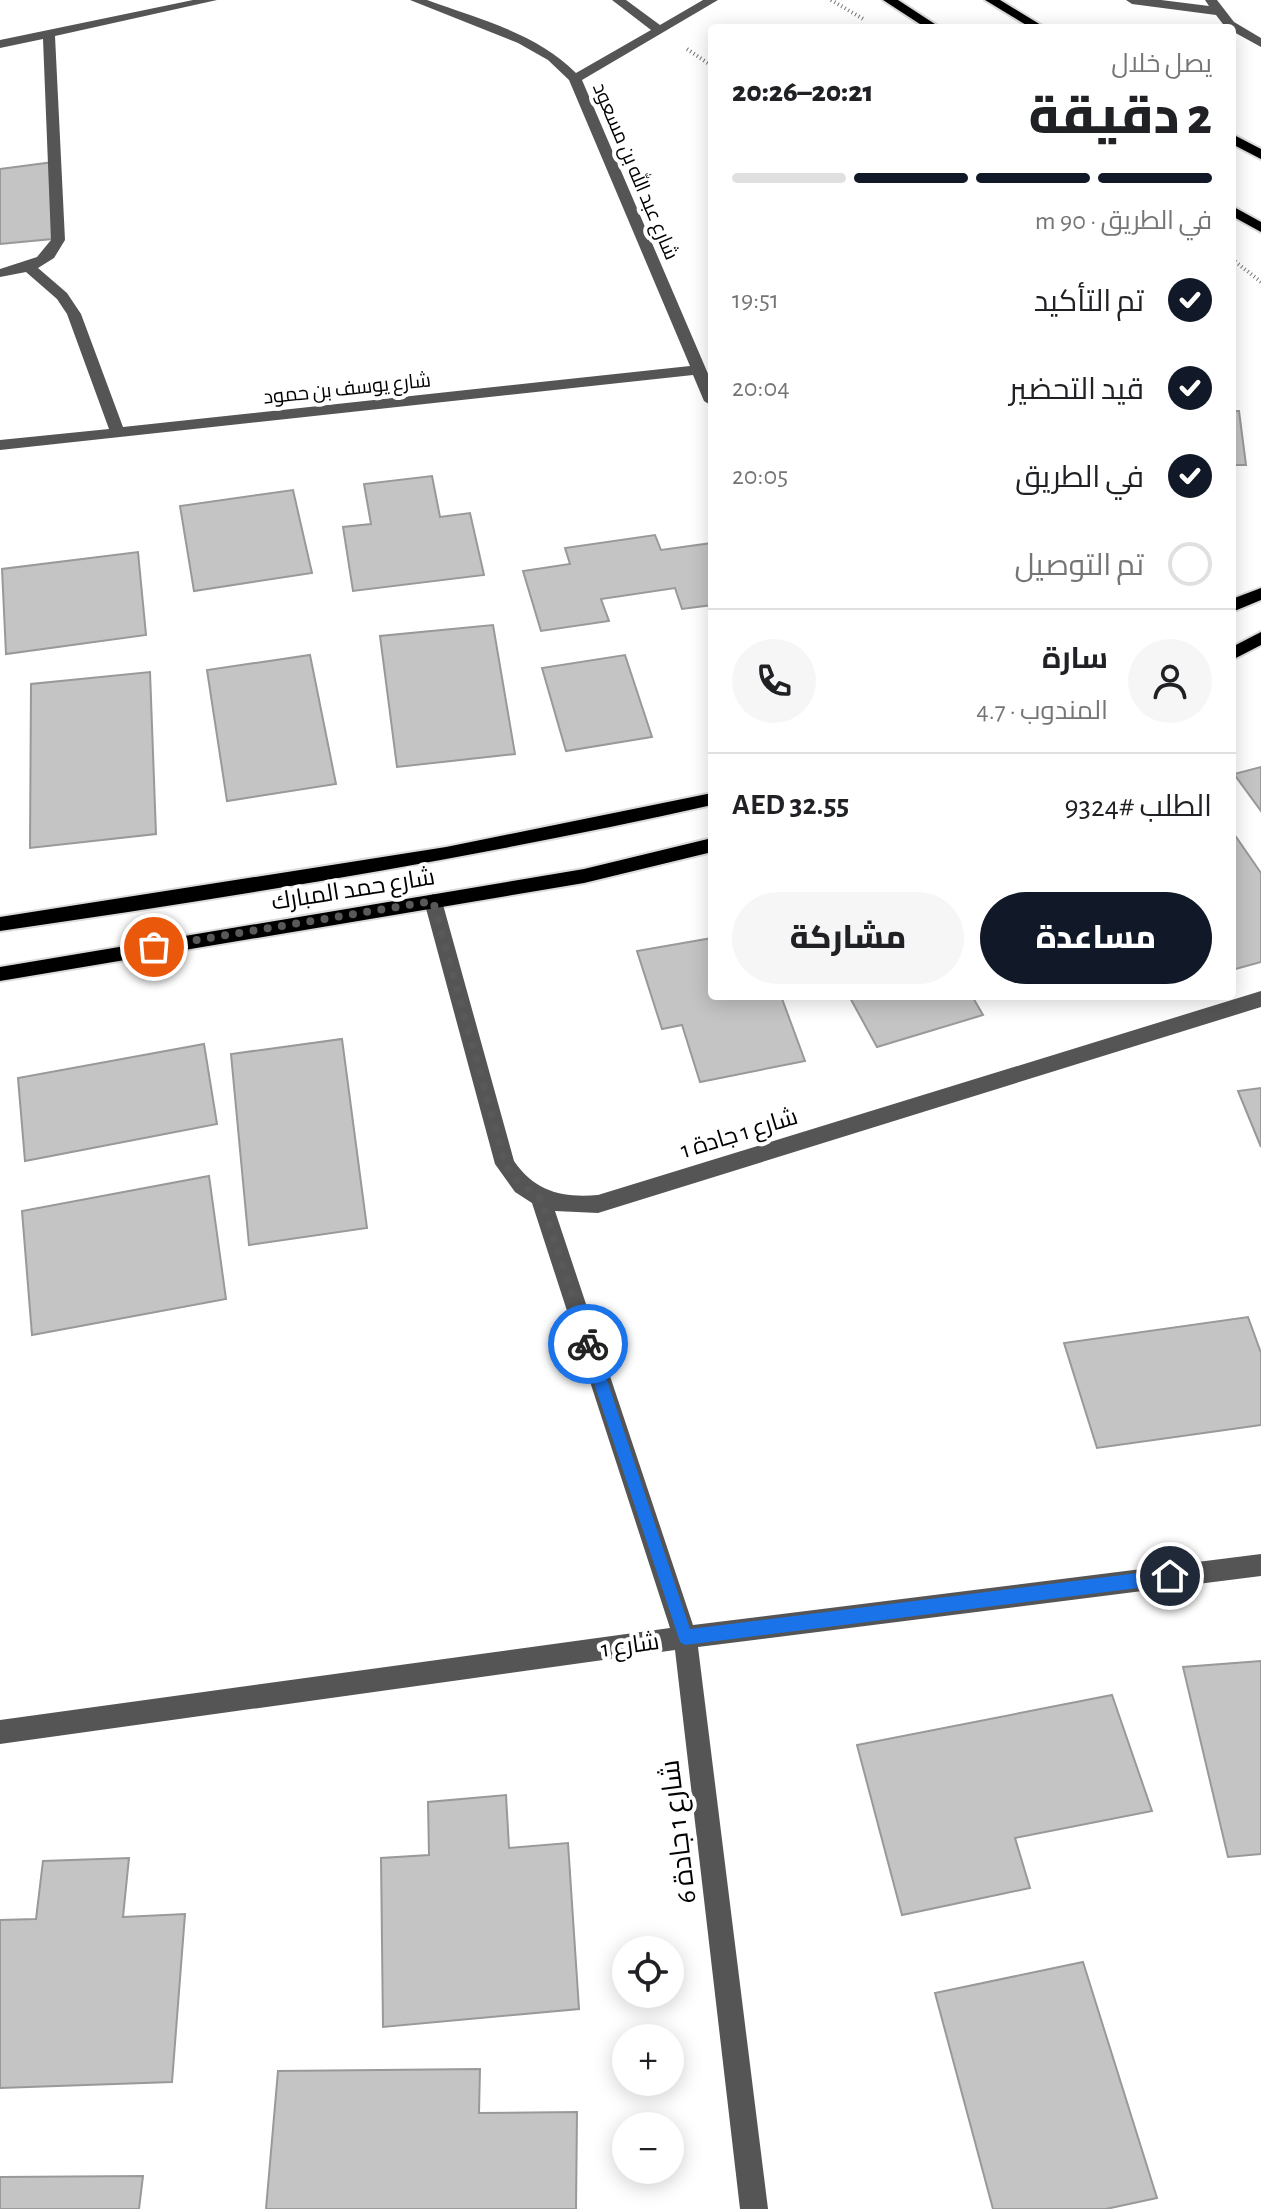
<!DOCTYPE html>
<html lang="ar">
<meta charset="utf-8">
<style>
:root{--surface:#fff;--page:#f6f6f6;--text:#202124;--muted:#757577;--line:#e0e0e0;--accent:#111827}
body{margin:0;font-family:"Alegreya Sans",Cairo,sans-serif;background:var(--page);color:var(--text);direction:rtl;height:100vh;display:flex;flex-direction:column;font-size:30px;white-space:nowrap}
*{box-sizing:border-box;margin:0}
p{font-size:26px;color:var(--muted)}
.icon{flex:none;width:44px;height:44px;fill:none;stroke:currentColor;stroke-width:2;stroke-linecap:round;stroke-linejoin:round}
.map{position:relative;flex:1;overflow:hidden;direction:ltr}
.panel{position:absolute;left:708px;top:24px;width:528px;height:976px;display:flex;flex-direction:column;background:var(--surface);border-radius:8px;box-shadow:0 4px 20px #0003;direction:rtl}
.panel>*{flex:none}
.tools{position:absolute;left:612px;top:1936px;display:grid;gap:16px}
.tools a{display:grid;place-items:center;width:72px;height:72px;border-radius:50%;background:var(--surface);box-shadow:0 4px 20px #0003;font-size:40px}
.pin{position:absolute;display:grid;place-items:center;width:68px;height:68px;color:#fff;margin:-34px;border:4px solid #fff;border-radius:50%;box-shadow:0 2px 8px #0007}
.courier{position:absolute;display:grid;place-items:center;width:80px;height:80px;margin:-40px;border:6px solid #1a73e8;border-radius:50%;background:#fff;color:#222;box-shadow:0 2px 10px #0007}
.summary em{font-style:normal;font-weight:800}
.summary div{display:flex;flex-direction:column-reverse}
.summary{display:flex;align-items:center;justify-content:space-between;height:136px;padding:0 24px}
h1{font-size:52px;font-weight:800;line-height:60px}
.bar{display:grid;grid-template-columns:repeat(4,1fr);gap:12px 8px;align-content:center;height:96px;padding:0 24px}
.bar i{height:10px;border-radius:6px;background:var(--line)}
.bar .current{background:var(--accent)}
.bar p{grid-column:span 4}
.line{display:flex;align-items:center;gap:20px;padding:0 24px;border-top:2px solid var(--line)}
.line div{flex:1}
.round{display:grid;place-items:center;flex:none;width:84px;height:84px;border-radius:42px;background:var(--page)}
ol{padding:0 24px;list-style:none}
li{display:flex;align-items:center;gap:24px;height:88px}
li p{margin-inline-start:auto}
li .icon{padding:8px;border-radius:50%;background:var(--accent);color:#fff;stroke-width:4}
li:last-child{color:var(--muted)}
li i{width:44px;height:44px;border:4px solid var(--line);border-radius:50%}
.primary-button{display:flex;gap:16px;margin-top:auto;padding:16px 24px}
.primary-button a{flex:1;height:92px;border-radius:48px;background:var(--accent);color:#fff;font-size:32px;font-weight:800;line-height:92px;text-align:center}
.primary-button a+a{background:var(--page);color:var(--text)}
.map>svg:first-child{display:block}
</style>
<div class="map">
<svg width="1261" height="2209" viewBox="0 0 1261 2209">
<rect width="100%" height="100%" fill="#fff"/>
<g fill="#c4c4c4" stroke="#999" stroke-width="2">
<polygon points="54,162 52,239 0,244 0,169"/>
<polygon points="1232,411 1239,411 1246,465 1232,465"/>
<polygon points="432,476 440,517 470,513 484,575 353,591 343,527 371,524 364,484"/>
<polygon points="293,490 312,573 194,591 180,506"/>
<polygon points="655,535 661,550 712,543 712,605 682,609 675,588 601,599 609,621 541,631 523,571 570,564 565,548"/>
<polygon points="138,552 146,635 6,654 2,569"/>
<polygon points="493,625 515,754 397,767 380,636"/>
<polygon points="310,655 336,784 227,801 207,670"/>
<polygon points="625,655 652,737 566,751 542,668"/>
<polygon points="150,672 156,834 30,848 31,684"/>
<polygon points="1261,767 1261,811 1234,774"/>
<polygon points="1232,831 1261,873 1261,962 1232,970"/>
<polygon points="712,938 712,996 781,996 805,1061 700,1082 682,1025 662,1029 637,951"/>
<polygon points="849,996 972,996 983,1015 877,1047"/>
<polygon points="342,1039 367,1228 249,1245 231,1054"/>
<polygon points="204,1044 217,1124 25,1161 18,1078"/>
<polygon points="1261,1088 1261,1147 1238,1091"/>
<polygon points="209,1176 226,1299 32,1335 22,1211"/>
<polygon points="1248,1317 1261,1353 1261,1425 1097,1448 1064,1343"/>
<polygon points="1261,1661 1261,1854 1228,1857 1183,1667"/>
<polygon points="1112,1695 1152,1811 1015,1838 1030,1888 902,1915 857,1745"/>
<polygon points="506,1795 509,1848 568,1843 579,2009 383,2027 381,1858 429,1855 428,1802"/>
<polygon points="129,1858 123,1917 185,1914 172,2082 0,2088 0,1920 36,1919 43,1861"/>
<polygon points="1083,1962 1157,2198 1106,2209 993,2209 935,1993"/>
<polygon points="480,2069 479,2113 577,2112 576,2209 266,2209 278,2071"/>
<polygon points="143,2176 139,2209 0,2209 0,2177"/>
</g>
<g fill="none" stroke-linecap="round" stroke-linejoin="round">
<defs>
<g id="major">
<polygon points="883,0 898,0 941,28 926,28"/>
<polygon points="985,0 1000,0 1046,28 1031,28"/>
<polygon points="1232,134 1261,149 1261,159 1232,144"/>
<polygon points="1232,206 1261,222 1261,232 1232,216"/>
<polygon points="1261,588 1261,600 1232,612 1232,599"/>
<polygon points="1261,632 1261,645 1232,660 1232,647"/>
<path d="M712 793V805C476 858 239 896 0 931V917L446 847Z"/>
<polygon points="712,838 712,852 584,883 0,981 0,967 584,869"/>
</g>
</defs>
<use href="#major" stroke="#dbdbdb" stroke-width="4"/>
<g stroke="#777" stroke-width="4" stroke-dasharray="1 3" stroke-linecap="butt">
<polyline points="831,0 865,20"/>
<polyline points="687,49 712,66"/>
<polyline points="1232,259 1261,282"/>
</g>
<g fill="#555" fill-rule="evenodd">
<path d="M193 0H217L55 36 65 240 54 258 38 268 67 293 81 314 123 427 690 366 569 80 548 60 518 43 410 0H427C479 19 536 33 576 73L651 30 612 0H626L660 25 703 0H718L582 80 712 383V406L704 401 693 375 0 450V440L109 429 67 314 57 299 26 272 0 277V269L37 257 51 240 43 39 0 48V40Z"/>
<polygon points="1126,0 1161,0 1209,6 1205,0 1217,0 1234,22 1261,38 1261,47 1232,31 1232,28 1226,28 1216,15 1132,4"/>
<path d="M433 894 442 901 514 1161C535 1192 563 1198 598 1195L1261 991V1007L598 1213 555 1211 693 1625 1261 1554V1576L698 1647 768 2209H740L675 1650 0 1744V1720L670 1628 532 1203 515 1192 495 1164 424 901Z"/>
</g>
<use href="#major" fill="#000" fill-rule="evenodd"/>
</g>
<polygon fill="#1a73e8" points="588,1338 595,1344 690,1629 1170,1569 1178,1576 1170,1584 685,1645 680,1642 581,1344"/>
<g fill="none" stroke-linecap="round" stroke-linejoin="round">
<polyline stroke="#595959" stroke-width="8" stroke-dasharray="0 14.4" points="154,947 433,901 505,1164 513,1178 541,1199 588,1344"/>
</g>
<g text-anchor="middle" stroke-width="8" stroke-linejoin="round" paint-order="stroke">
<g font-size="20" fill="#000" stroke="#fff">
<text transform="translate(636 171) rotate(67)" y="7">شارع عبد الله بن مسعود</text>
<text transform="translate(347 388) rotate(-6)" y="7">شارع يوسف بن حمود</text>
</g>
<g font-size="24" fill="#000" stroke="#fff">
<text transform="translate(353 889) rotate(-9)" y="8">شارع حمد المبارك</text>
<text transform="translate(739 1133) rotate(-17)" y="8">شارع 1 جادة 1</text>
<text transform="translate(630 1645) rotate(-8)" y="8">شارع 1</text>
</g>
<g font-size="28" fill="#000" stroke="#fff">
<text transform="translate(677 1832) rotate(-97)" y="10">شارع 1 جادة 6</text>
</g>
</g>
</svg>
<div class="tools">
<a><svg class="icon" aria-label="locate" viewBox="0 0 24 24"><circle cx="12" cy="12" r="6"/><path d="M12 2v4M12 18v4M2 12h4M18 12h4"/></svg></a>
<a>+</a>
<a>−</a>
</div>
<div class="pin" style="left:154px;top:947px;background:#ea580c"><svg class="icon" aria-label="bag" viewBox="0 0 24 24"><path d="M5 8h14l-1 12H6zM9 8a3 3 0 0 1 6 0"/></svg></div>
<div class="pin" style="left:1170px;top:1576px;background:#1f2937"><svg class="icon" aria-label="home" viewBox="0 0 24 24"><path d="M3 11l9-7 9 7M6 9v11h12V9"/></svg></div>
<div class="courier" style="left:588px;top:1344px"><svg class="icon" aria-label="bike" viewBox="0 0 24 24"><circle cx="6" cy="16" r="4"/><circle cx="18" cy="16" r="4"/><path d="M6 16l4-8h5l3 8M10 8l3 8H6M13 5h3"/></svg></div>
<section class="panel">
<div class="summary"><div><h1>2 دقيقة</h1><p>يصل خلال</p></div><em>20:21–20:26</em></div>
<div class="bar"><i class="current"></i><i class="current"></i><i class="current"></i><i></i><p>في الطريق · 90 m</p></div>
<ol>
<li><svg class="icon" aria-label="check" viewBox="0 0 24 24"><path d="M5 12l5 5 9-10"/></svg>تم التأكيد<p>19:51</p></li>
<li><svg class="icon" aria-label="check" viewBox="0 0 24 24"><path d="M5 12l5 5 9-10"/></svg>قيد التحضير<p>20:04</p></li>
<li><svg class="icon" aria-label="check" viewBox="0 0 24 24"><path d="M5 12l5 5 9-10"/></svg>في الطريق<p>20:05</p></li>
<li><i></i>تم التوصيل</li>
</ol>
<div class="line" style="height:144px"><a class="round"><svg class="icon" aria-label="person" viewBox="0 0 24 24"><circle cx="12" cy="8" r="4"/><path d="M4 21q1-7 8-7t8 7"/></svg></a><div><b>سارة</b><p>المندوب · 4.7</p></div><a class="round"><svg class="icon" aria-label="phone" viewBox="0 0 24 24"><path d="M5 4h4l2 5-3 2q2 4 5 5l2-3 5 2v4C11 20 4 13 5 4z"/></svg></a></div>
<div class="line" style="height:104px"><div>الطلب #9324</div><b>AED 32.55</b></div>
<div class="primary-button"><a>مساعدة</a><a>مشاركة</a></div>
</section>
</div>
